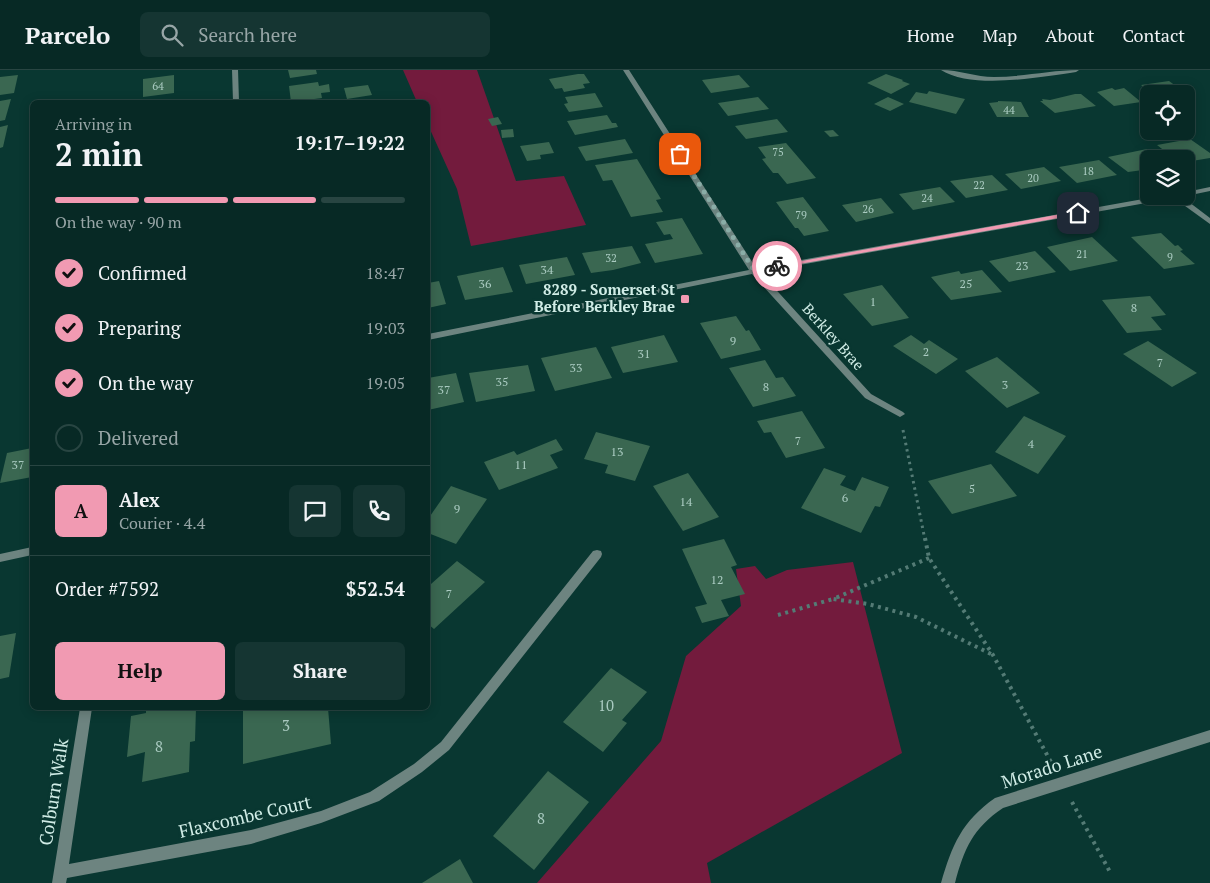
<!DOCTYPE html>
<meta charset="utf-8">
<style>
:root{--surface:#072925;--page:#153532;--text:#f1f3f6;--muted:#98a6a7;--line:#284542;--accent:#f19ab2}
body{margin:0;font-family:"PT Serif",serif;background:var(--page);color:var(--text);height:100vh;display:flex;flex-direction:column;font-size:19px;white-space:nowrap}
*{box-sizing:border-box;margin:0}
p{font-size:16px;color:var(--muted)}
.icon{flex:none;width:28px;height:28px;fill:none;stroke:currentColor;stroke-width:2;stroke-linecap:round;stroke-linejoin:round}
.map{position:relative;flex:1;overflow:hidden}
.side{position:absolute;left:30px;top:30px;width:400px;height:610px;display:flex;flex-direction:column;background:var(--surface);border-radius:8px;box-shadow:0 2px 12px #0003,0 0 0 1px var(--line)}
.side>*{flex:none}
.fabs{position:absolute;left:1140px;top:15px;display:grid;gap:10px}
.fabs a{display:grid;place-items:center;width:55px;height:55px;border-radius:8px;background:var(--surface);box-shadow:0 2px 12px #0003,0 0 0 1px var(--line);font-size:25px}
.pin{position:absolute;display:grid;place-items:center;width:42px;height:42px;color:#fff;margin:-21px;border-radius:10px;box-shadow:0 2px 8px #0006}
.courier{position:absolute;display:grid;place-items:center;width:50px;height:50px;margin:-25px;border:4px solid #f19ab2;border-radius:50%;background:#fff;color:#222;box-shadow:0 1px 6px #0007}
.head em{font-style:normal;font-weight:700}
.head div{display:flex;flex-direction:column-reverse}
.head{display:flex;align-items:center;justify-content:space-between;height:85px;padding:0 25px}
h1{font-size:32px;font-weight:700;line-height:38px}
.bar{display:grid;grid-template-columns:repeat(4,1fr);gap:8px 5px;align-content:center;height:60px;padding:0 25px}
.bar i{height:6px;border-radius:4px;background:var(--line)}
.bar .on{background:var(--accent)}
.bar p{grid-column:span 4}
.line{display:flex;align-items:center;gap:12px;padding:0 25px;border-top:1px solid var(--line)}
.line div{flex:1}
.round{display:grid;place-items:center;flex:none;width:52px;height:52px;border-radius:8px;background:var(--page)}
ol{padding:0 25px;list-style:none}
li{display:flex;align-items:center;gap:15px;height:55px}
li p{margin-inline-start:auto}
li .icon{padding:5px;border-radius:50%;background:var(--accent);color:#111;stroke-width:4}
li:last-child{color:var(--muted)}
li i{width:28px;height:28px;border:2px solid var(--line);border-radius:50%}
.action{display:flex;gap:10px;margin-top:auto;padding:10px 25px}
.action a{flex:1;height:58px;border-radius:8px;background:var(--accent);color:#111;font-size:20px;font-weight:700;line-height:58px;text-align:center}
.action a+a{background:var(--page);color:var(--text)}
header{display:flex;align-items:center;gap:30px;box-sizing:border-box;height:70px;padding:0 25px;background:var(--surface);border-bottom:1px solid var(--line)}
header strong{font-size:24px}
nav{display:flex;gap:28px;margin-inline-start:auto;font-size:18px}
.search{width:350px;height:45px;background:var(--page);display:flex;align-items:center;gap:12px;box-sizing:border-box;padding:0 18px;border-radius:8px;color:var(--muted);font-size:19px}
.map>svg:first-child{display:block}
</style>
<header>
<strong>Parcelo</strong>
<div class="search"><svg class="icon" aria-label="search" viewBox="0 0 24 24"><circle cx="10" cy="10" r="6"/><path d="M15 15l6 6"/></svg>Search here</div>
<nav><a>Home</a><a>Map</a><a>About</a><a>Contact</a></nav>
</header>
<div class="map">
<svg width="1210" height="813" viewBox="0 0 1210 813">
<rect width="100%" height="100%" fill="#093731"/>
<g fill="#731b3d">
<polygon points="403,0 477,0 516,111 564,106 586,155 471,176 457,119 428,55 428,32 417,32"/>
<polygon points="853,492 902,683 707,793 711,813 537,813 661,671 686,586 741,536 736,499 755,496 766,509 787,500"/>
</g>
<g fill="#3a6751">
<polygon points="288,0 316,0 317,4 290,8"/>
<polygon points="578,4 584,4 590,13 583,14 585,18 564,22 562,18 555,19 549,9"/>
<polygon points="886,4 903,10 902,11 910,14 891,24 867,13"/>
<polygon points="18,5 14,23 0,25 0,7"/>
<polygon points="174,5 174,23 143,27 143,9"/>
<polygon points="739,5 750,17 711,23 702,10"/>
<polygon points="1169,11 1187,24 1153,24 1141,15"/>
<polygon points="318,12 319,16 329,14 330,22 321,23 322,28 291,32 289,16"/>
<polygon points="368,15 372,25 347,29 344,18"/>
<polygon points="1112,18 1115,20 1124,18 1141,32 1114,36 1097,22"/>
<polygon points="929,21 965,29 956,44 909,32 916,22 927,24"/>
<polygon points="595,23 603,37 569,42 564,34 568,33 565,27"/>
<polygon points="1075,24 1081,24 1096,36 1055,43 1040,31 1043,31 1042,29 1050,30"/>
<polygon points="758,27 769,39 728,46 718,33"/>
<polygon points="888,27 904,34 890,41 874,34"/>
<polygon points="11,29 5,50 0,51 0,31"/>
<polygon points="998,31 1021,32 1029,47 997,47 989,33 998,32"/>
<polygon points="607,45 612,53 616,53 618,57 575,65 567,51"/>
<polygon points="498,47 502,54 492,56 488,49"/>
<polygon points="777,49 788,62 746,69 735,56"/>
<polygon points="8,55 3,77 0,78 0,57"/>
<polygon points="513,59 514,67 502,68 501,60"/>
<polygon points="833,60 839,66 830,67 824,61"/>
<polygon points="625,69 633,83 586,91 578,77"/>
<polygon points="1190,69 1210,83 1210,88 1186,92 1186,89 1175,89 1157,75"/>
<polygon points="549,72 554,83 540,85 541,89 527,91 520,76"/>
<polygon points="786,73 816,108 787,114 778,103 773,103 762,89 766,88 758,77"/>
<polygon points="1147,79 1159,89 1149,89 1149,99 1143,100 1128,102 1108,87"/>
<polygon points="637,89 661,129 656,130 663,142 631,147 612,110 603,111 595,95"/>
<polygon points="1099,90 1117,105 1077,113 1059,97"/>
<polygon points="1044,97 1061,111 1021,119 1005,104"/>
<polygon points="992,105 1008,120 966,128 950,111"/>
<polygon points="940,117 955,132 913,140 899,124"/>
<polygon points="803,127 829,161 804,166 798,158 795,158 776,132"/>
<polygon points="881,128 894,143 856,152 842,135"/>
<polygon points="682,148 703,184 655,193 645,174 673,169 670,164 664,165 656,152"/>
<polygon points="1161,163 1175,176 1178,175 1183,180 1180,181 1195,194 1164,199 1131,167"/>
<polygon points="1092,167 1118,191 1070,201 1047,177"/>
<polygon points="632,176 641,193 613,200 591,203 582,183"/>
<polygon points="1035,181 1056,202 1009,212 989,191"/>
<polygon points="567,187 575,205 526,214 519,195"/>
<polygon points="503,197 513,222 465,230 457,206"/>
<polygon points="982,200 1002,222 951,230 931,207 959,201 961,204"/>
<polygon points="439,211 446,234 428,238 428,213"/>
<polygon points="882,215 909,248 872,256 843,224"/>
<polygon points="1150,226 1166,245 1151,247 1162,260 1127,263 1102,230"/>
<polygon points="736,246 746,261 749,260 761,280 721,289 700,253"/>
<polygon points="664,265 678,292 623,303 611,277"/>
<polygon points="911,265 924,274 929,270 958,289 936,304 893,276"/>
<polygon points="1148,271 1197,303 1172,317 1123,284"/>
<polygon points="596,277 612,308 555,321 541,288"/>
<polygon points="997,287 1040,323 1007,338 965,301"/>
<polygon points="765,290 776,308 783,307 796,326 753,337 729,298"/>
<polygon points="528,295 535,321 476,332 469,303"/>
<polygon points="456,303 464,332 428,340 428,308"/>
<polygon points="802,341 825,378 786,388 771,362 764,363 757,351"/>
<polygon points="1024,346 1066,366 1038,404 995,382"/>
<polygon points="596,362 650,376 635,411 605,403 608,395 584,389"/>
<polygon points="556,369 563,380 550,385 558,398 499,420 484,392 514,381 517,385"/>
<polygon points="32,378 32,407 0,413 7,383"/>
<polygon points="991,394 1017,426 952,444 928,411"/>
<polygon points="824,398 846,406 840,415 855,421 862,407 889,417 880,437 875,436 861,463 801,438"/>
<polygon points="688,403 719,447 683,461 653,416"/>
<polygon points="451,416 487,429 456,474 428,463 428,449"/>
<polygon points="724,469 737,495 731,497 745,524 721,530 729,546 702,553 695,537 707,534 682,479"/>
<polygon points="457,491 485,512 434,559 428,554 428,511 431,514"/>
<polygon points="16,563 9,607 0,609 0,566"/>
<polygon points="611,598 647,622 622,650 627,653 603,682 563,652"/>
<polygon points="146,638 196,638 195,671 190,672 189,702 142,712 145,682 127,687 131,646 146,643"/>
<polygon points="243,638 328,638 331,674 243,694"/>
<polygon points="548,701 589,732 534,800 493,766"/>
<polygon points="460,789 473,813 422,813"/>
</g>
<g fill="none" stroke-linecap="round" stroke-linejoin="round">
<polyline stroke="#547b75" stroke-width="3" stroke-dasharray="2.5 4" stroke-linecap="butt" points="903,360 925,470"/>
<g stroke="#547b75" stroke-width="4" stroke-dasharray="3 4.5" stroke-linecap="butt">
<polyline points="925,468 929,488 993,585 1052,694"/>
<polyline points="929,488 833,529 868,534 916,547 993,585"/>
<polyline points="778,545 833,529"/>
<polyline points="1072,732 1110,802"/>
</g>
<g fill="#6d8480" fill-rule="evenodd">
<polygon points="232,0 238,0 239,32 233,32"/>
<polygon points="623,0 629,0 756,198 1160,126 1181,126 1210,148 1210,154 1174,128 760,202 871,324 903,342 905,344 900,347 865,328 752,204 428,270 428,264 749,200"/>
<path d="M941 0C959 0 976 7 994 7 1023 7 1051 0 1079 0L1076 2C1041 7 972 20 941 0Z"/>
<polygon points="1210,117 1210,121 1186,126 1186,122"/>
<polygon points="32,477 32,485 0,492 0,484"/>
<polygon points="597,480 601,481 602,484 601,487 449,680 422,702 379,731 321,753 251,774 67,808 66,813 52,813 80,638 92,638 69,794 251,760 321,741 370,722 414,694 441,672 593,481"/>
<path d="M1210 660V672L1003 738C973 758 964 779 955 813H941C952 775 962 751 995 728Z"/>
</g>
</g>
<polygon fill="#f19ab2" points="1078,141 1081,144 777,198 774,196"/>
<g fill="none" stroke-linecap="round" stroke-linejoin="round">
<polyline stroke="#8aada7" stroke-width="5" stroke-dasharray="0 9" points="680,84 754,200 777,196"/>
</g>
<rect fill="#f19ab2" stroke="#093731" stroke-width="2" x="680" y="224" width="10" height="10" rx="2.5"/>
<g text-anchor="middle" stroke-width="5" stroke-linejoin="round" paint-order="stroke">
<g font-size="11" fill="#aacbc1">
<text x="158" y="20">64</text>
<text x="1009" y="44">44</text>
<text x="778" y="86">75</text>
<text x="1088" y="105">18</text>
<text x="1033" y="112">20</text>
<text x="979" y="119">22</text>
<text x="927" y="132">24</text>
<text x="868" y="143">26</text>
<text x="801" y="149">79</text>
<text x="1082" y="188">21</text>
<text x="1170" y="191">9</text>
<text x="611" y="192">32</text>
</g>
<g font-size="12" fill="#aacbc1">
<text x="1022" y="200">23</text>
<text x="547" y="204">34</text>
<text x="485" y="218">36</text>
<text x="966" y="218">25</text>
<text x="873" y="236">1</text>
<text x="1134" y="242">8</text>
<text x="733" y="275">9</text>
<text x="926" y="286">2</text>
<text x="644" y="288">31</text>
<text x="1160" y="297">7</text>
<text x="576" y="302">33</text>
<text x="502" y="316">35</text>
<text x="1005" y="319">3</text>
<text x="766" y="321">8</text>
<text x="444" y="324">37</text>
<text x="798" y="375">7</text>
<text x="1031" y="378">4</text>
<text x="617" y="386">13</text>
<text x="18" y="399">37</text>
<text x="521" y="399">11</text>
<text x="972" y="423">5</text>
<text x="845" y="432">6</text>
<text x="686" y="436">14</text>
<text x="457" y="443">9</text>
<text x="717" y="514">12</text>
<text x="449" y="528">7</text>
</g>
<g font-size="15" font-weight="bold" fill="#d0ece6" stroke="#093731" text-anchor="end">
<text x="675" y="225">8289 - Somerset St<tspan x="675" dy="17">Before Berkley Brae</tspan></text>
</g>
<g font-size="15" fill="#d0ece6" stroke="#093731">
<text transform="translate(833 267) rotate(48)" y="5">Berkley Brae</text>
</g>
<g font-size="15" fill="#aacbc1">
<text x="606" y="641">10</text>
<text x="286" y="661">3</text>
<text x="159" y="682">8</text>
<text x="541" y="754">8</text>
</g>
<g font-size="18" fill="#d0ece6" stroke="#093731">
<text transform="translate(1052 697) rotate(-18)" y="6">Morado Lane</text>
<text transform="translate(54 722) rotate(-81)" y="6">Colburn Walk</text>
<text transform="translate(245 747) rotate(-13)" y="6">Flaxcombe Court</text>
</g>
</g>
</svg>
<div class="fabs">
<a><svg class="icon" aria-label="locate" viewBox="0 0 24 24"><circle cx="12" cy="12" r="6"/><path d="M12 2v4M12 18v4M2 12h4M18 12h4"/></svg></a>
<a><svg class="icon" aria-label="layers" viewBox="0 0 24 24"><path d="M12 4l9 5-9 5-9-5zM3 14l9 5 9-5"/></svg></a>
</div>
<div class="pin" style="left:680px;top:84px;background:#ea580c"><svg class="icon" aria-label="bag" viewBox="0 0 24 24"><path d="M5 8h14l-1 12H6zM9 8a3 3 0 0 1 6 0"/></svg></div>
<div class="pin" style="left:1078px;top:143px;background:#1f2937"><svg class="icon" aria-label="home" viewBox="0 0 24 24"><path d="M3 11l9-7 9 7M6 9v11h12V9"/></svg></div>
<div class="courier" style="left:777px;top:196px"><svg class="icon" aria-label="bike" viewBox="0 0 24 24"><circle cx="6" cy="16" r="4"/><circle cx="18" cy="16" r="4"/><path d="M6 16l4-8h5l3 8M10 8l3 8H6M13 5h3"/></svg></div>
<section class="side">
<div class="head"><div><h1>2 min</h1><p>Arriving in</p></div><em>19:17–19:22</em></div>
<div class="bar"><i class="on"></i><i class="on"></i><i class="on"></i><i></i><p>On the way · 90 m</p></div>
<ol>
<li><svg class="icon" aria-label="check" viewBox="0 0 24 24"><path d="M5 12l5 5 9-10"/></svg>Confirmed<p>18:47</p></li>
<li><svg class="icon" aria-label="check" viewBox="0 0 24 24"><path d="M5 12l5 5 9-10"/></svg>Preparing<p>19:03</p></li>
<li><svg class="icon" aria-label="check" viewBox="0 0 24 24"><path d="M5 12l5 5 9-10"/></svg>On the way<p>19:05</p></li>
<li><i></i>Delivered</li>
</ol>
<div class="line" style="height:90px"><b class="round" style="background:var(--accent);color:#111">A</b><div><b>Alex</b><p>Courier · 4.4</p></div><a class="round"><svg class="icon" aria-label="chat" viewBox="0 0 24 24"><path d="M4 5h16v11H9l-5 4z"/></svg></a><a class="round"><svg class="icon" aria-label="phone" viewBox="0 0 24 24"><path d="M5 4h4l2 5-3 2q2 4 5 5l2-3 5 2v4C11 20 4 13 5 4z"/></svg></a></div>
<div class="line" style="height:65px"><div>Order #7592</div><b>$52.54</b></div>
<div class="action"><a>Help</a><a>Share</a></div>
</section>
</div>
